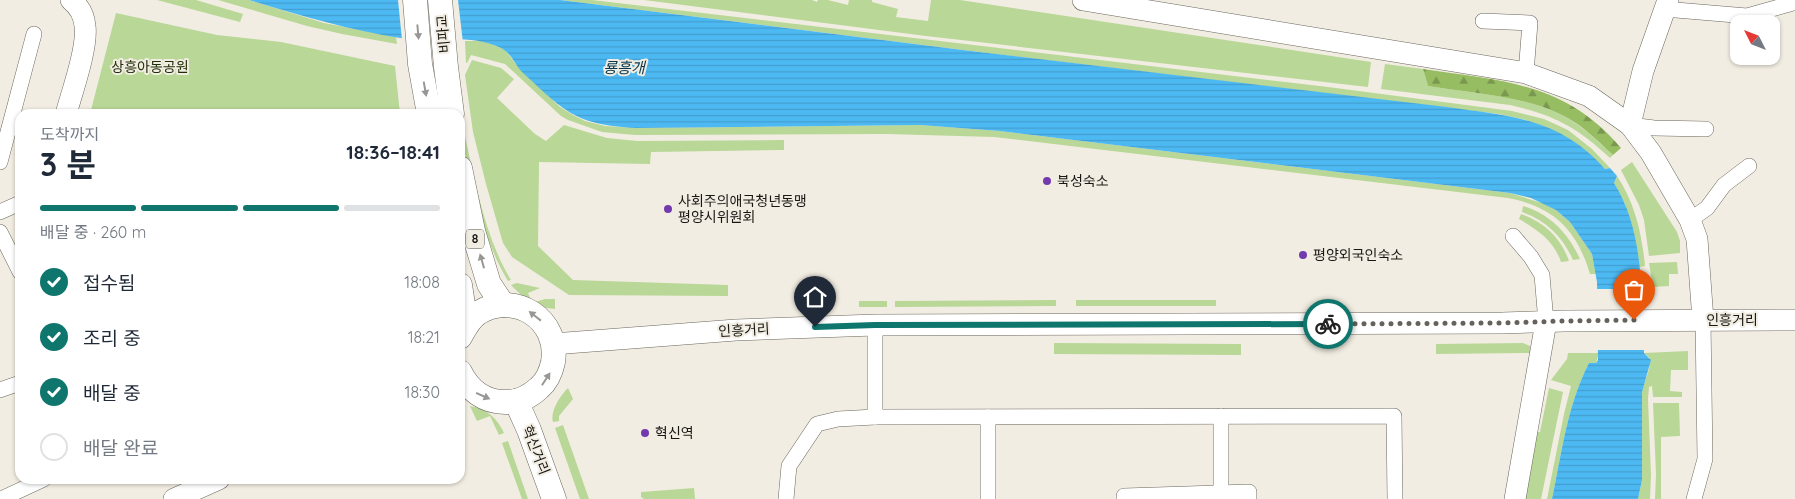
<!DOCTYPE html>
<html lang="ko">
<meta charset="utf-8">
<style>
:root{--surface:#fff;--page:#f6f6f7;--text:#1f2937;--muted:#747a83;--line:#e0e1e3;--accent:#0f766e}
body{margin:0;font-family:Quicksand,"Noto Sans KR",sans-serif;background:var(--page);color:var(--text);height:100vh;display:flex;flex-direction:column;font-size:19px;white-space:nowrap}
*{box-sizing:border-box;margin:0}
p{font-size:16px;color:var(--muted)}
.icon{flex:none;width:28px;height:28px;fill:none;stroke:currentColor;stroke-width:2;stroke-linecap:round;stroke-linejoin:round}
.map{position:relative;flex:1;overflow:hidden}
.drawer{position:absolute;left:15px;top:109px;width:450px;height:375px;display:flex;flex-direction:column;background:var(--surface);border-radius:15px;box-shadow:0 1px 4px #0004}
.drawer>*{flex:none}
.needle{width:32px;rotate:312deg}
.controls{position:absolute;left:1730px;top:15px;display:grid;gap:10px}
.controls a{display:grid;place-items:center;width:50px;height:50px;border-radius:10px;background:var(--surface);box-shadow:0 1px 4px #0004;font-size:25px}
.pin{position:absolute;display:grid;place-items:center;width:42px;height:42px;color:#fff;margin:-51px -21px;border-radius:50% 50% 50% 0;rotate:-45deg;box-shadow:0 0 5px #0007}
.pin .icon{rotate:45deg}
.courier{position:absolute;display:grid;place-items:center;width:50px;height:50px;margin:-25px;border:4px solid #0f766e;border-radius:50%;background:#fff;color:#222;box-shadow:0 1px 6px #0007}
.overview em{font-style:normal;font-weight:700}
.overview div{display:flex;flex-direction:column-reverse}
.overview{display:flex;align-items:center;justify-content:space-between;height:85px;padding:0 25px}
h1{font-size:32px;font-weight:700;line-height:38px}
.bar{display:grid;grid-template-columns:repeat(4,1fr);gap:8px 5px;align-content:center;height:60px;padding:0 25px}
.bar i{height:6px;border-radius:4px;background:var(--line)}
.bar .selected{background:var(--accent)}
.bar p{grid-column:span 4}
ol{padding:0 25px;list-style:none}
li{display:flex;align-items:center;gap:15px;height:55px}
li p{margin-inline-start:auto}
li .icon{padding:5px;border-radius:50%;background:var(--accent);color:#fff;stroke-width:4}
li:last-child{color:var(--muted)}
li i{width:28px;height:28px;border:2px solid var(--line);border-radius:50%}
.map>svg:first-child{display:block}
</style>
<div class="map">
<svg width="1795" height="499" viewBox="0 0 1795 499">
<defs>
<pattern id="forest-firs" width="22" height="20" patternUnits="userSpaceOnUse" patternTransform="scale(1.25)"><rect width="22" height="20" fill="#96bd61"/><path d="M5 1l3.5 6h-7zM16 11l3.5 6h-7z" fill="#7a994f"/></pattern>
<pattern id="water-rules" width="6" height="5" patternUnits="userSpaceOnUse" patternTransform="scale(1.25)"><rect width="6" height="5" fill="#4db9f2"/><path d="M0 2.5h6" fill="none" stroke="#439ecf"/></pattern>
</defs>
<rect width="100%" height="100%" fill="#f2ede2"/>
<g fill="#b9d796">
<polygon points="157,0 196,0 243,14 240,22"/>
<polygon points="218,0 249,0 324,23 396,37 397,44 342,34 307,26"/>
<polygon points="560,0 592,0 1328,87 1512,111 1544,119 1568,130 1592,149 1610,168 1605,169 1599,163 1526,120 1499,114 979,52"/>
<polygon points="644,0 812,0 817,2 818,0 828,0 848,5 849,0 872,0 872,2 898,9 896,17 928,21 931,0 960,0 1371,62 1368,87 926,36"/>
<polygon points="116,13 217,35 281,42 395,66 400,114 90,114"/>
<path d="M465 41H486L505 50 519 68 560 107 573 115 585 121 605 126 636 128 920 125 1000 131 1510 193 1545 204 1556 210 1570 222 1592 254 1596 274H1590C1577 230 1554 207 1508 198L994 137 887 134 635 135 602 132 568 120 561 116 505 64 471 55 467 63H466Z"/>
<polygon points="472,60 501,68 514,79 497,98 535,134 546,141 564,125 607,138 637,141 784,140 784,150 651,152 650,164 539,162 538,246 573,280 728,285 728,296 569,295 512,257 503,243 486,184 473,132 465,75"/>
<path d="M1385 64 1423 69 1428 86C1469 93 1525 96 1562 115 1582 126 1597 140 1613 155L1610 158C1577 127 1554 115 1510 105L1381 89Z"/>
<path d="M465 136C475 182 486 240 511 280L508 281C482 238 473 185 461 137Z"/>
<polygon points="1632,162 1677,232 1680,241 1680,253 1649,256 1644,220 1639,205 1621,170"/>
<path d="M1617 176C1635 203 1642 234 1645 266L1639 267 1625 204 1614 183Z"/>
<path d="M1523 206C1549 213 1569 234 1580 259L1573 260C1563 237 1546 220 1522 212Z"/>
<path d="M1521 214C1544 222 1561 238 1569 261L1561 262C1554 241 1538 230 1519 219Z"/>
<polygon points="1677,262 1678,274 1669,274 1669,286 1653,287 1649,263"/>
<path d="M517 283 540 288 528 293 532 303 545 299H555V309C532 307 527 301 511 285Z"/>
<polygon points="1056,300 1056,306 895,307 895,301"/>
<rect x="1076" y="300" width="140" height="6"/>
<rect x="859" y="301" width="28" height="6"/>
<polygon points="1054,343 1241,344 1241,355 1054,354"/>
<polygon points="1523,343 1530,346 1531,353 1436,354 1436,344"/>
<path d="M1688 351V370H1671L1670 391 1682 392V397H1653L1652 386 1649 387 1648 399 1651 475 1650 499H1638L1642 480V392C1644 380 1651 371 1650 358L1644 353Z"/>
<path d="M1568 353H1599L1596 363H1589C1567 406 1562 452 1552 499H1547L1564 414 1571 386 1551 380 1567 359Z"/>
<path d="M568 388 573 399 559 416V421L553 422C550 411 560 396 568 388Z"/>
<polygon points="1549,388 1563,392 1541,499 1523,499 1536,432 1540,432"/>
<polygon points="1653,403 1679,403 1680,436 1661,437 1661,499 1655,499 1656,474"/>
<path d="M470 406C486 408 498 419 504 433L499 435 490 416 477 421Z"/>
<polygon points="563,425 589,499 580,499 555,428"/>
<polygon points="508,441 528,499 522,499 502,443"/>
<polygon points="694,488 695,499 644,499 641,497 641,492"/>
</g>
<path fill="url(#forest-firs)" d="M1423 69C1502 81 1565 82 1621 148L1613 155C1597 140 1582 125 1562 115 1525 96 1469 93 1428 86Z"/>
<path fill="url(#water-rules)" d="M249 0H560L979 52 1447 107C1510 116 1560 118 1605 169L1610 168 1617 176 1614 183C1645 232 1641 297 1644 353L1651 360 1642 392V480L1638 499H1552C1562 452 1567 406 1589 363H1596L1598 360 1597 282 1592 254 1570 222 1556 210 1531 198 1510 193 1000 131 920 125 636 128C575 125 564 111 521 71 515 64 510 52 501 48 471 33 434 43 400 38 349 30 299 15 249 0Z"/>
<g fill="#f2ede2">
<polygon points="398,0 458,0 463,43 402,40"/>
<polygon points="1595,289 1643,289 1646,350 1596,350"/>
</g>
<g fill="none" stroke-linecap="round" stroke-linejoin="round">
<defs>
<g id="street">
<polyline points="1664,9 1747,16 1793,3"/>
<polyline points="1483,21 1530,23 1526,73"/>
<polyline points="1630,125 1654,128 1706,129"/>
<polyline points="0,162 34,34"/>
<polyline points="0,212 20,203"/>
<polyline points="1690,220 1707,208 1724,185 1749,166"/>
<polyline points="0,232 20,272"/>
<polyline points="1513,236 1531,257 1542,275 1546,322"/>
<polyline points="875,325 875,417"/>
<polyline points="0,390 20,383"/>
<polyline points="1221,416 1221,492"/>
<polyline points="988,417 988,499"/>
<polyline points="1,499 44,479"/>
<polyline points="786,499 789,466 817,424 838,419 875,417 1394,416 1395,499"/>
<polyline points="1124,499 1124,496 1249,492 1249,499"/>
<polyline points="1694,499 1705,459 1703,320"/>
</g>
<g id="secondary">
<polyline points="1083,0 1526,73 1589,96 1630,125 1651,153 1690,220 1697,239 1703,320"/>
<path d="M66 114C72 92 88 47 85 26 84 15 80 7 71 0"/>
<polyline points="1630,125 1643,71 1668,0"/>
<polyline points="553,344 736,330 875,325 1502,323 1564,321 1795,320"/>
<polyline points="174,499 219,479"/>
<polyline points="1515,499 1546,322"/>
</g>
<g id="primary">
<polyline points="415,0 420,64 429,114"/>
<polyline points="440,0 446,67 452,114"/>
<polyline points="460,168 473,231 489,284 503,305"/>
<polyline points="460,285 466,324"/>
<path d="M460 337C465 328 469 319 478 313 515 290 560 320 553 362 551 372 546 382 539 388 529 397 518 403 505 402 484 402 469 390 460 372"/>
<polyline points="516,401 529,430 554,499"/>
</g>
</defs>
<use href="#street" stroke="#6b675d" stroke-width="16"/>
<use href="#secondary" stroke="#6b675d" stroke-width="22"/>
<use href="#primary" stroke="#6b675d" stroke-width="25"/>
<use href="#street" stroke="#fff" stroke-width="15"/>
<use href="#secondary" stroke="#fff" stroke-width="21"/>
<use href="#primary" stroke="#fff" stroke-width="24"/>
</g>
<defs><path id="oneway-solid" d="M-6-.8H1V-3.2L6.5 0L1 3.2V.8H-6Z" transform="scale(1.25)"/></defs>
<g fill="#989795">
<use href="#oneway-solid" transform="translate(418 32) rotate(85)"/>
<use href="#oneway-solid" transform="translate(425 89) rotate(80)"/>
<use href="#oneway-solid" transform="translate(482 261) rotate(-106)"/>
<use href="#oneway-solid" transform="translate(535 316) rotate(-142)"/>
<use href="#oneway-solid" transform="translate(546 379) rotate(-57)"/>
<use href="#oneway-solid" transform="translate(483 396) rotate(24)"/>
</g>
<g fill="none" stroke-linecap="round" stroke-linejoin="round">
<polyline stroke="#65625c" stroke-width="5" stroke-dasharray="0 9" points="1328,324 1502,323 1564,321 1634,320"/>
<polyline stroke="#0f766e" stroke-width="6" points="815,327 875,325 1328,324"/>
</g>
<g fill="#7339af" stroke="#f2ede2" stroke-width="2">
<circle cx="1047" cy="181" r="5"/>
<circle cx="668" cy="209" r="5"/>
<circle cx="1303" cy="255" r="5"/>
<circle cx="645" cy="433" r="5"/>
</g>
<g text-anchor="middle" stroke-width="4" stroke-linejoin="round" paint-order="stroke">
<rect fill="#f2ede2" stroke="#5a5752" stroke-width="1" x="466" y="229.5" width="18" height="19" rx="4"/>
<g font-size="12" font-weight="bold" fill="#191714">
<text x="475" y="243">8</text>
</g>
<g font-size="14" fill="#191714" stroke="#f2ede2">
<text transform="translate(443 34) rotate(-95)" y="5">비파교</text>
<text x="1732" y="325">인흥거리</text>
<text transform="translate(744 330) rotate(-3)" y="5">인흥거리</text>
<text transform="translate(536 450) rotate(69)" y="5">혁신거리</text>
</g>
<g font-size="14" fill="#202f08" stroke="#f2ede2">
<text x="150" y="72">상흥아동공원</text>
</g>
<g font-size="14" fill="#191714" stroke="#f2ede2" text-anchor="start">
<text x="1057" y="186">북성숙소</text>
<text x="678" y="206">사회주의애국청년동맹<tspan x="678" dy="16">평양시위원회</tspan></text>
<text x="1313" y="260">평양외국인숙소</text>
<text x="655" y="438">혁신역</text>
</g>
<g font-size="15" font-style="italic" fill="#08384f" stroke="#f2ede2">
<text x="624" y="73">룡흥개</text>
</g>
</g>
</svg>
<div class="controls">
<a><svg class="needle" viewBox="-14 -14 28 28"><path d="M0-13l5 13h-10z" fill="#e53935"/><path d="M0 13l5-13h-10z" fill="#747a83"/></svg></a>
</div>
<div class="pin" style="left:1634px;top:320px;background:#ea580c"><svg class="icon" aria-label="bag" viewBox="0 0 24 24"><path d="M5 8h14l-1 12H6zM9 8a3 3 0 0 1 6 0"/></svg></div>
<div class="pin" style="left:815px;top:327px;background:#1f2937"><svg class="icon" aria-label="home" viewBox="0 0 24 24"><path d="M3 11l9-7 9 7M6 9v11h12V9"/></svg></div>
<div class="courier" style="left:1328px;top:324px"><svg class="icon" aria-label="bike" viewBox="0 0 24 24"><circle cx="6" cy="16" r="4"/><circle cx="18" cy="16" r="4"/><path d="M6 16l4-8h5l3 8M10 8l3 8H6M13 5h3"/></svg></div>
<section class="drawer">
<div class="overview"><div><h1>3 분</h1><p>도착까지</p></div><em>18:36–18:41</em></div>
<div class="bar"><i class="selected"></i><i class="selected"></i><i class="selected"></i><i></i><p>배달 중 · 260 m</p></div>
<ol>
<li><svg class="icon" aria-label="check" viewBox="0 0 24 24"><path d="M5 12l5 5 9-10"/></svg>접수됨<p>18:08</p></li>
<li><svg class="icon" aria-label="check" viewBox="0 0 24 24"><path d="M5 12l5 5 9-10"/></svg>조리 중<p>18:21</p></li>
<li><svg class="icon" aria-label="check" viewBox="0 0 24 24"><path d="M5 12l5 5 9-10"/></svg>배달 중<p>18:30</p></li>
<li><i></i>배달 완료</li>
</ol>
</section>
</div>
